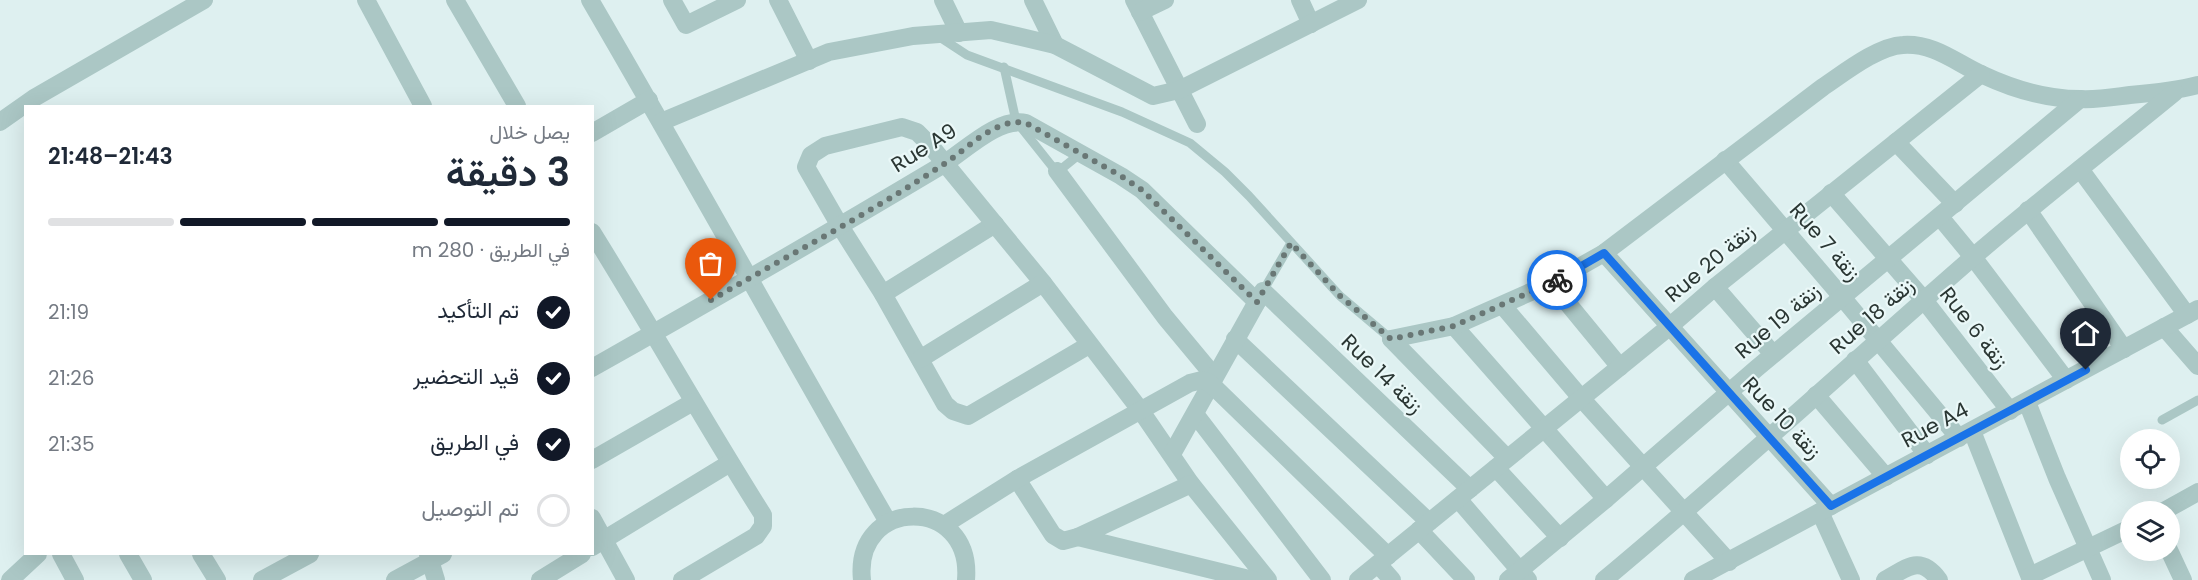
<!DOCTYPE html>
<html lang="ar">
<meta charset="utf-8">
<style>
:root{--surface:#fff;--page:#f6f6f7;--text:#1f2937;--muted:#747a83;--line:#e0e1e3;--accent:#111827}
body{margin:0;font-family:Poppins,Vazirmatn,sans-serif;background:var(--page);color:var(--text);direction:rtl;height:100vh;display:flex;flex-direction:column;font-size:22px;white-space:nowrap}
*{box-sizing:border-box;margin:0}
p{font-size:20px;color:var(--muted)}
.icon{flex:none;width:33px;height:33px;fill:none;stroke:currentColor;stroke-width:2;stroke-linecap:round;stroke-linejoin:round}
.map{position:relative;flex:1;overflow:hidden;direction:ltr}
.drawer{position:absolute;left:24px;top:105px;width:570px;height:450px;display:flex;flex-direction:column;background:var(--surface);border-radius:0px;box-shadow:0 6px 24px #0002;direction:rtl}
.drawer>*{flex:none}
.fabs{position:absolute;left:2120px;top:429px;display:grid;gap:12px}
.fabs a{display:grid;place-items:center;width:60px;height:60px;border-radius:50%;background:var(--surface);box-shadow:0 6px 24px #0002;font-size:30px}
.pin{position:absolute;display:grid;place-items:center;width:51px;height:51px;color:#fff;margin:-62px -26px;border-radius:50% 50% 50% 0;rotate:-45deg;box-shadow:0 0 6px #0007}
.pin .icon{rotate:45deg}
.courier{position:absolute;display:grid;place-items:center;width:60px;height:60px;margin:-30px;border:4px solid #1a73e8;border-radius:50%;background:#fff;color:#222;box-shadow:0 2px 8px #0007}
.overview em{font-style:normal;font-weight:600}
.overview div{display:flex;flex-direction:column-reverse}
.overview{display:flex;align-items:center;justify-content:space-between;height:102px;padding:0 24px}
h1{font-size:39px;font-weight:600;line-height:45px}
.bar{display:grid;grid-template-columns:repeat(4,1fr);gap:9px 6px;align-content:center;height:72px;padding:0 24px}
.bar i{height:8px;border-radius:4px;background:var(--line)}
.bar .selected{background:var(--accent)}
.bar p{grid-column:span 4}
ol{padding:0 24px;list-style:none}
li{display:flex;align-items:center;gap:18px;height:66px}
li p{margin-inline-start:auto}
li .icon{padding:6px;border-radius:50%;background:var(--accent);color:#fff;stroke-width:4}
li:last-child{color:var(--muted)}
li i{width:33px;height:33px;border:3px solid var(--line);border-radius:50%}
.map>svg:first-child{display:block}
</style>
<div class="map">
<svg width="2198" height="580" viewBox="0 0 2198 580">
<rect width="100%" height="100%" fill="#def0f0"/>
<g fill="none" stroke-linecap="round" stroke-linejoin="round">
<g stroke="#abc7c5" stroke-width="9">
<polyline points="938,36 967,55 1122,112 1190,143 1225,172 1249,196 1340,296 1391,339"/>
<polyline points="1004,67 1016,121 1055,170 1060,170 1081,153"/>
<polyline points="1263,291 1291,243"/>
<polyline points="2162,420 2198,400"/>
</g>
<g stroke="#abc7c5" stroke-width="18">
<polyline points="366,0 423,106"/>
<polyline points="455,0 517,106"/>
<path d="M590 0C691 173 788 349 888 522"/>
<polyline points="672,0 686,25 737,0"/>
<polyline points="778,0 809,61"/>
<polyline points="943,0 959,33"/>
<polyline points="1033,0 1055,45"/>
<polyline points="1134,0 1197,124"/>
<polyline points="1300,0 1311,24"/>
<polyline points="1140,12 1165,0"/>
<polyline points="0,122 34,98 204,0"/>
<polyline points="661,122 829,52 913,36 991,30 1055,45 1153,96 1179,90 1358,0"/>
<polyline points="592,133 649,100"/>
<polyline points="1896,142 1955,204"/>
<polyline points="1725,160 1842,297 1959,438"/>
<polyline points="2080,169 2187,315"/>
<polyline points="1057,171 1165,317 1214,376"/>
<polyline points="1831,193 1924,300 2010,411"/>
<polyline points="2028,210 2124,349"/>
<polyline points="1940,217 1973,257 2066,380"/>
<path d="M592 232C650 325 704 422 763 515V526L756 536 682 580"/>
<polyline points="1604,253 1831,506"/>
<polyline points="1551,283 1620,367"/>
<polyline points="1715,287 1773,354"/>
<polyline points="883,294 995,224"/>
<polyline points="1503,306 1581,398 1729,562"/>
<polyline points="1454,326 1606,499"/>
<polyline points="2164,327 2198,366"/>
<polyline points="1235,339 1429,522"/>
<path d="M1391 339 1454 326 1551 283 1604 253 1823 87C1844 73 1878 46 1903 45 1935 43 1956 63 1983 75 2013 89 2047 99 2080 99 2097 100 2114 97 2130 95 2154 93 2175 91 2198 85"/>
<polyline points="1391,339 1507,458"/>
<polyline points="1089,345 968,416 953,411 945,404 883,294 840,226 806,167 811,155 825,146 902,127 917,132 929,144 1043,283 1141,411 1191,484 1268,580"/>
<polyline points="920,359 1043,283"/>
<polyline points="1855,360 1927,455"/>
<path d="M592 368C709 302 825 235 939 167 963 153 997 117 1026 123L1121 176 1142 190 1257 302"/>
<polyline points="1816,395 1886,477"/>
<polyline points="2027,402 2057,478 2102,580"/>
<polyline points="1195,414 1322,580"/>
<polyline points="1972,431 2031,580"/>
<polyline points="1172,454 1263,291 1470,489"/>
<polyline points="592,460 693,402"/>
<polyline points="1496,468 1560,538"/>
<polyline points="1017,479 1053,535 1063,541 1078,537"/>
<polyline points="1191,484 1078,537 1253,580"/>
<polyline points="1458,499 1528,580"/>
<polyline points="1820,512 1851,580"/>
<polyline points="2162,512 2198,492"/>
<polyline points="592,518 626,580"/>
<polyline points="944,525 1017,479 1190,383 1202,380 1210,383 1388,556"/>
<polyline points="1419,530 1466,580"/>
<polyline points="592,547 730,463"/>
<polyline points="2169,550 2183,580"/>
<polyline points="61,554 75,580"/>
<polyline points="128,554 143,580"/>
<polyline points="201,554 217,580"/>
<polyline points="428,554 436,580"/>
<polyline points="1378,564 1392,580"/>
<polyline points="2030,576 2130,528"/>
<polyline points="10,580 38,554"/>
<polyline points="262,580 310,554"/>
<polyline points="395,580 443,554"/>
<polyline points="540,580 582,554"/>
<path d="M862 580C853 496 973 495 966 580"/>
<polyline points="1358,580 1669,327 1715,287 1981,74"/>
<polyline points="1508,580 1606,499 1757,368 2080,99"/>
<path d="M1604 580C1729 476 1849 365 1972 258 2038 201 2108 147 2175 92"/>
<polyline points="1693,580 2198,309"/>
<path d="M1885 580C1907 568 1920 554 1939 580"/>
</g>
</g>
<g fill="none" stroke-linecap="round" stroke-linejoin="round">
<path stroke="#697775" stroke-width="6" stroke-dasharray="0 10.8" d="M711 300C789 255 871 213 947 162 969 147 997 117 1026 123L1121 176 1142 190 1257 302 1291 243 1340 296 1391 339 1454 326 1557 280"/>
<polyline stroke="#1a73e8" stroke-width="8" points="1557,280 1604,253 1831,506 2086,370"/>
</g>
<g text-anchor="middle" stroke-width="4.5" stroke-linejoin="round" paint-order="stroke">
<g font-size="21" fill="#2a3633" stroke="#eaf8f8">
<text transform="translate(924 148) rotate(-32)" y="7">Rue A9</text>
<text transform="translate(1825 242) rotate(49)" y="7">Rue 7 زنقة</text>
<text transform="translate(1710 263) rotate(-40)" y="7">Rue 20 زنقة</text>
<text transform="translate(1872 316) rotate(-41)" y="7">Rue 18 زنقة</text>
<text transform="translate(1778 321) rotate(-40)" y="7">Rue 19 زنقة</text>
<text transform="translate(1974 328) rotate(52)" y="7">Rue 6 زنقة</text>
<text transform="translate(1382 374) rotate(44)" y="7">Rue 14 زنقة</text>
<text transform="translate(1782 418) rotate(47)" y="7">Rue 10 زنقة</text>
<text transform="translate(1935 425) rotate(-28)" y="7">Rue A4</text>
</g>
</g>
</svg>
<div class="fabs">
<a><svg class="icon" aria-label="locate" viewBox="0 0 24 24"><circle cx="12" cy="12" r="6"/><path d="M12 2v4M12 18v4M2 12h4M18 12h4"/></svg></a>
<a><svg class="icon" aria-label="layers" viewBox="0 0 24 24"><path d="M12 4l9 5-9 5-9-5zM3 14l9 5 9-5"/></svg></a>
</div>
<div class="pin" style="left:711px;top:300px;background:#ea580c"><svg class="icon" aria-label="bag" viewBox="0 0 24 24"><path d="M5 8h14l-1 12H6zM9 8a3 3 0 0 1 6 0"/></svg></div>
<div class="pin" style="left:2086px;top:370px;background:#1f2937"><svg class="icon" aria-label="home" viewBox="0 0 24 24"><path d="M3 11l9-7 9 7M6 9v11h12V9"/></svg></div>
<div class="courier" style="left:1557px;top:280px"><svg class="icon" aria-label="bike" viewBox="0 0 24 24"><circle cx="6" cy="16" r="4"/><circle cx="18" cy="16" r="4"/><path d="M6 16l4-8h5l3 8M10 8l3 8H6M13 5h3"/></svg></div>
<section class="drawer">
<div class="overview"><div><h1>3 دقيقة</h1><p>يصل خلال</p></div><em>21:43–21:48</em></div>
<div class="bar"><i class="selected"></i><i class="selected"></i><i class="selected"></i><i></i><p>في الطريق · 280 m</p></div>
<ol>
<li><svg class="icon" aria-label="check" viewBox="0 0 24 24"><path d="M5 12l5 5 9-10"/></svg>تم التأكيد<p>21:19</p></li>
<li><svg class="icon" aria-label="check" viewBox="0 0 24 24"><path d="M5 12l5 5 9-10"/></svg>قيد التحضير<p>21:26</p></li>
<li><svg class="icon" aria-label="check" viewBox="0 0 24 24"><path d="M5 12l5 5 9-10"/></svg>في الطريق<p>21:35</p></li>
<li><i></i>تم التوصيل</li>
</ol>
</section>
</div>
